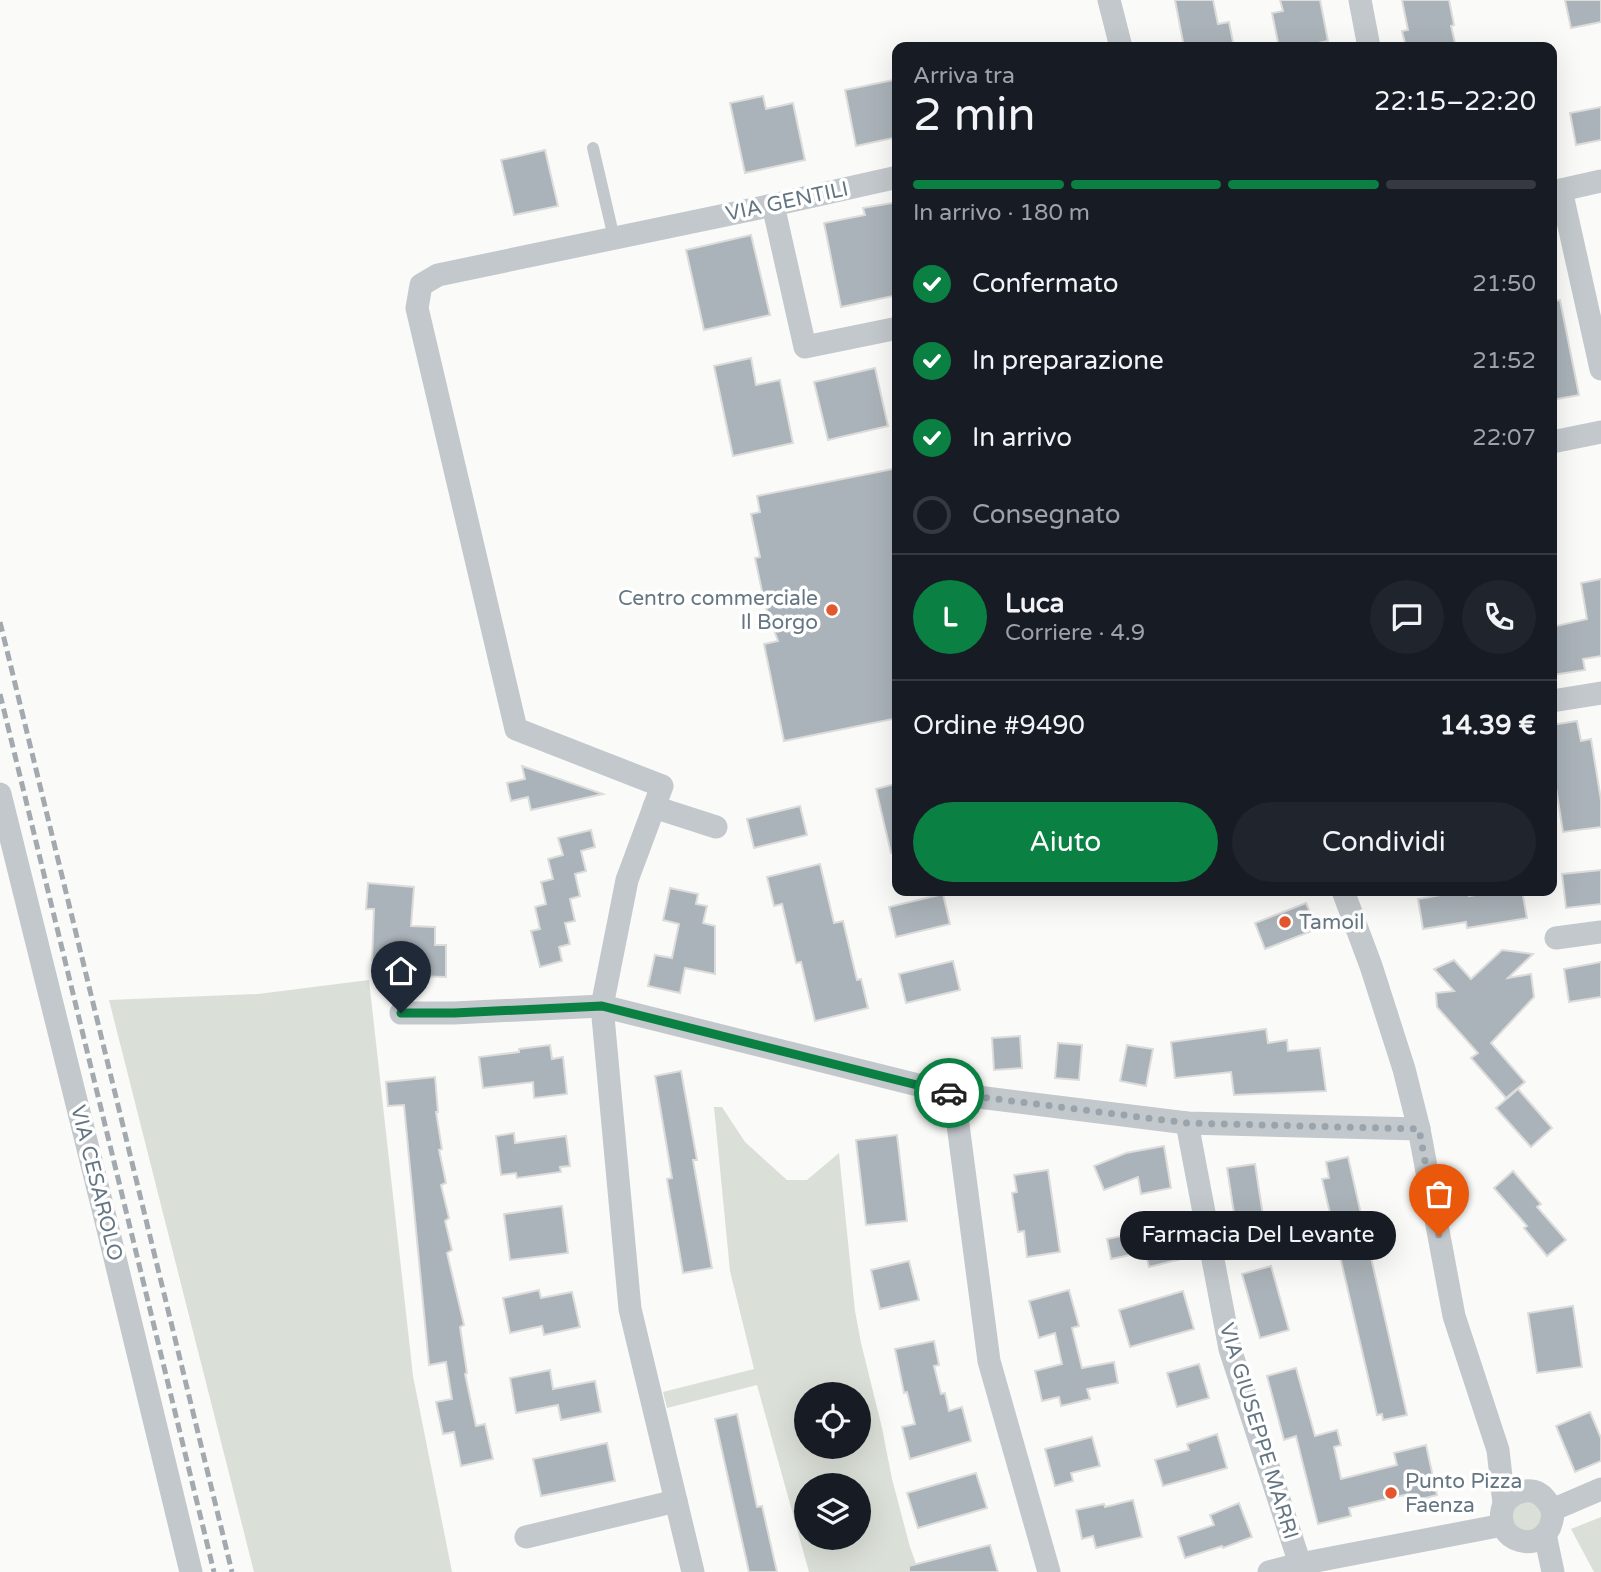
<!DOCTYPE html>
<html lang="it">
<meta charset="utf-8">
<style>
:root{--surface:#171b24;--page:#20242c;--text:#f1f3f6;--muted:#9ea1a6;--line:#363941;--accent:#0b8043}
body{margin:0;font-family:"Varela Round",sans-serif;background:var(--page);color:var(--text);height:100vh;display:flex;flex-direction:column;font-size:26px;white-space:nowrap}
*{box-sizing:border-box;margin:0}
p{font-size:23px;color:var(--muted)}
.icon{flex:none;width:38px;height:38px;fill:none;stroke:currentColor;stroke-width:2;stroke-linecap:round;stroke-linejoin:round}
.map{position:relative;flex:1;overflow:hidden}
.drawer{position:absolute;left:892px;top:42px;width:665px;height:854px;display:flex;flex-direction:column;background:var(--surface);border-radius:14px;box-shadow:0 7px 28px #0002}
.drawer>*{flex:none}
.tools{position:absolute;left:794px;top:1382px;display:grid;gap:14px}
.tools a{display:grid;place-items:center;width:77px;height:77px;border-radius:50%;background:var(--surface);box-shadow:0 7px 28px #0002;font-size:35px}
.pin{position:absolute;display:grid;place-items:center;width:60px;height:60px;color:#fff;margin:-72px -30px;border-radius:50% 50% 50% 0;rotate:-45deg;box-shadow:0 0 7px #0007}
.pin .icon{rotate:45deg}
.courier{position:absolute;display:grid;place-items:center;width:70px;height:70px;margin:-35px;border:5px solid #0b8043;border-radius:50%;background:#fff;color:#222;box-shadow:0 2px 9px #0007}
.bubble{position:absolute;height:49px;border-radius:24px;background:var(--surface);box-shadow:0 7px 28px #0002;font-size:23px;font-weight:600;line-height:49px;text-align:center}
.overview em{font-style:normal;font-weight:600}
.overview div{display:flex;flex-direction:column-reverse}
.overview{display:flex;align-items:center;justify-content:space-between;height:119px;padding:0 21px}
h1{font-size:46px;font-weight:600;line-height:52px}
.bar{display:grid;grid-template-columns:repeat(4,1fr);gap:10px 7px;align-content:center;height:84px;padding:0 21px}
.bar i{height:9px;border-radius:5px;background:var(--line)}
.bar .selected{background:var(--accent)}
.bar p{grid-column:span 4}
.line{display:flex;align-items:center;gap:18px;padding:0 21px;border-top:2px solid var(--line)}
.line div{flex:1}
.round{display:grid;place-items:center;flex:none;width:74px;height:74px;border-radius:37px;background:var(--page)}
ol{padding:0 21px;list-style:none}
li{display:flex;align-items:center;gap:21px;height:77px}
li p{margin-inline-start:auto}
li .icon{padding:7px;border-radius:50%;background:var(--accent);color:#fff;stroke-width:4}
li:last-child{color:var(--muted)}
li i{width:38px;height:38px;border:4px solid var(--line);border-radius:50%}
.action{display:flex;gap:14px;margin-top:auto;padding:14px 21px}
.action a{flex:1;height:80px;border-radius:42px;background:var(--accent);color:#fff;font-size:28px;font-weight:600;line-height:80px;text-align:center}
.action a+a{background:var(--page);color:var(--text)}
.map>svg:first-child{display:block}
</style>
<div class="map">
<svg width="1601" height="1572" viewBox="0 0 1601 1572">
<rect width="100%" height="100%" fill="#fafaf8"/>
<g fill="#dadfd7" fill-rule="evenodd">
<polygon points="369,980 413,1376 452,1572 254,1572 109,1000 258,994"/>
<path d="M714 1107H722L745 1142 787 1180H807L839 1153 855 1311 861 1343 882 1428 892 1479 910 1547 919 1572H809L757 1385 667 1408 663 1392 754 1369 730 1271ZM807 1395H859V1447H807ZM807 1486H859V1538H807Z"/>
<polygon points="1530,1500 1539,1506 1542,1516 1536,1530 1521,1533 1509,1515 1514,1505"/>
<polygon points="1601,1517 1601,1572 1594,1572 1571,1529"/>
</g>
<g fill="#aab3b9" stroke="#dcdcda" stroke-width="2">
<polygon points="1175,0 1213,0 1218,24 1229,22 1234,47 1184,47"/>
<polygon points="1280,0 1320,0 1328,41 1298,47 1279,47 1272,13 1283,11"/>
<polygon points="1402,0 1449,0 1454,25 1451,26 1456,47 1406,47 1402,31 1408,30"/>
<polygon points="1565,0 1601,0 1601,22 1571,28"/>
<polygon points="898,79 898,137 856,146 845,90"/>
<polygon points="763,96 766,109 793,103 805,160 745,173 730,103"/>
<polygon points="1601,107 1601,140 1576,145 1570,113"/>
<polygon points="545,150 558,206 514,215 501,160"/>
<polygon points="898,202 898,295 841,307 824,223 865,215 863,208"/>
<polygon points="751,235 770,315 704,330 686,250"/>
<polygon points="1560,300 1579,395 1552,400 1552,301"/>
<polygon points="751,358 756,385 780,380 793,443 733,456 714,366"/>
<polygon points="875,368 888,426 828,440 814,382"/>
<polygon points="898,468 898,718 784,741 764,644 778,641 765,605 755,558 760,557 751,514 760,512 757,496"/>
<polygon points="1601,579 1601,656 1583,659 1585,670 1552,675 1552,627 1587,619 1581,583"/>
<polygon points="1577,721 1581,741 1591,739 1601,800 1601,827 1563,832 1552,763 1552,725"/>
<polygon points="522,766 603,794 531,810 528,797 511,801 509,793 507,783 525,779"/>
<polygon points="898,783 898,852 891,853 876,789"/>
<polygon points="800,806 807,835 754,848 747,819"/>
<polygon points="591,830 595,847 581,851 586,871 575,874 580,896 570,899 575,921 565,923 570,944 559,947 562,961 540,967 531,931 540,929 535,907 546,904 541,882 553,879 548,859 563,855 558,838"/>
<polygon points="820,864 834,923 843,921 857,980 861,979 868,1008 815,1021 801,962 796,963 782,904 774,906 767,877"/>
<polygon points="1601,870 1601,904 1566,908 1562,874"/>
<polygon points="368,883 414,887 411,926 435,927 435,945 446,945 446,977 382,975 382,961 372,961 374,909 366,909"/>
<polygon points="670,888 698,894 696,904 707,906 703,923 715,926 715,974 685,968 680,993 648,986 655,955 672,958 679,924 663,920"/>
<polygon points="1463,891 1468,891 1469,896 1500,891 1522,891 1527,918 1467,928 1466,922 1423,929 1418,899"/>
<polygon points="943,894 950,924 896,937 889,907"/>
<polygon points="1306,903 1317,929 1265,949 1255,923"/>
<polygon points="1502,950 1533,954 1508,978 1531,974 1534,997 1491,1043 1525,1082 1506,1098 1471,1058 1478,1053 1437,1007 1436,993 1454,991 1434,969 1454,960 1471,979"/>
<polygon points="953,961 960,990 906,1003 899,974"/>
<polygon points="1601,962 1601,997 1569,1002 1564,969"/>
<polygon points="1266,1029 1268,1043 1287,1040 1288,1051 1320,1048 1326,1091 1234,1095 1231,1072 1175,1078 1171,1042"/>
<polygon points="1020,1036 1022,1068 994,1070 992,1038"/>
<polygon points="1058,1043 1082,1045 1079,1080 1055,1078"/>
<polygon points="550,1045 552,1059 563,1057 567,1094 534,1098 533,1082 483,1088 479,1057 519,1052 519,1049"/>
<polygon points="1127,1045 1153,1049 1146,1086 1120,1081"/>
<polygon points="681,1071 697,1160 693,1160 712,1268 683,1273 667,1179 672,1178 655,1076"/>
<polygon points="435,1077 438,1112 436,1112 442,1149 439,1150 446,1183 441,1185 449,1218 445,1221 452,1250 447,1253 464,1325 460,1327 467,1373 465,1374 476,1426 485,1424 493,1459 461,1466 454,1432 443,1434 436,1402 452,1399 446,1362 429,1365 404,1105 388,1106 386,1082"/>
<polygon points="1518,1089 1552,1128 1531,1147 1496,1108"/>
<polygon points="514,1133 515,1143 566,1136 570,1166 560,1167 561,1172 517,1178 516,1173 501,1175 496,1136"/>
<polygon points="897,1135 907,1221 866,1225 856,1140"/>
<polygon points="1164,1146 1171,1188 1141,1194 1138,1177 1104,1190 1094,1166 1126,1153"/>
<polygon points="1348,1157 1407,1415 1383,1420 1382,1414 1377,1415 1322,1179 1329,1178 1326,1162"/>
<polygon points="1255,1164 1264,1222 1236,1226 1227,1168"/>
<polygon points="1048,1170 1060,1252 1027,1257 1024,1231 1018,1232 1012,1193 1017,1192 1014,1175"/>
<polygon points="1513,1171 1541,1204 1537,1207 1566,1240 1547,1256 1524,1228 1527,1226 1494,1188"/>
<polygon points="562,1206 568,1253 510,1260 504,1214"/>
<polygon points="1172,1221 1181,1259 1149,1267 1145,1252 1111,1259 1107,1239 1140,1232 1140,1229"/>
<polygon points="909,1261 919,1300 880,1309 871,1270"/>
<polygon points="1271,1266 1289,1330 1260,1338 1242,1274"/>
<polygon points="539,1290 541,1298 572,1292 580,1327 544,1335 542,1326 510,1333 503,1298"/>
<polygon points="1069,1290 1079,1326 1072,1328 1082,1368 1114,1362 1118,1383 1087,1389 1090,1399 1061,1406 1059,1397 1042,1401 1035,1371 1062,1364 1055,1333 1039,1338 1029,1301"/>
<polygon points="1183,1291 1194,1329 1130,1347 1119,1310"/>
<polygon points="1573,1306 1582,1367 1537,1373 1528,1313"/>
<polygon points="934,1341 939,1365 934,1366 941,1394 945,1393 949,1411 962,1407 971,1441 910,1459 902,1427 915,1424 907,1392 904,1393 895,1349"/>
<polygon points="1199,1364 1209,1398 1177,1407 1167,1373"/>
<polygon points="1296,1368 1315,1436 1337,1430 1341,1445 1334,1447 1341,1479 1397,1465 1394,1453 1426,1445 1437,1495 1406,1503 1404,1495 1349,1508 1351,1516 1318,1524 1296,1436 1284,1440 1267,1376"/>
<polygon points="550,1370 553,1389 595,1381 601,1412 561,1420 558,1405 516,1413 510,1378"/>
<polygon points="1590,1412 1601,1438 1601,1461 1575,1472 1556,1426"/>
<polygon points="737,1414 757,1507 762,1506 777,1572 749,1572 715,1419"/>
<polygon points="1217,1434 1227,1468 1163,1486 1155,1460 1189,1450 1187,1444"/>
<polygon points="1092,1437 1100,1466 1071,1473 1073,1481 1055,1486 1045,1449"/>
<polygon points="607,1443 615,1481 541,1496 533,1459"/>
<polygon points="976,1473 987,1508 918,1528 907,1493"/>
<polygon points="1133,1500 1142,1537 1096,1548 1093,1536 1082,1539 1076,1510 1104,1504 1105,1507"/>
<polygon points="1239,1503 1252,1537 1223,1548 1222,1546 1185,1558 1178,1537 1214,1525 1210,1515"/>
<polygon points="990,1545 998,1572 909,1572 909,1566"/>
</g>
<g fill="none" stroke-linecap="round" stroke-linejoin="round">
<polyline stroke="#c3c8cc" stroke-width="12" points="593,148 614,238"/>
<g stroke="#c3c8cc" stroke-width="23">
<polyline points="1109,0 1121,47"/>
<polyline points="1360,0 1369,47"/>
<polyline points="1561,190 1601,369"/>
<polyline points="1552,192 1601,181"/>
<polyline points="773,205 805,347 898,328"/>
<polyline points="1552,442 1601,432"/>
<polyline points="1552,701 1601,693"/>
<polyline points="0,794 107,1225 191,1572"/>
<polyline points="654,807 716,827"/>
<path d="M1343 891 1371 966 1404 1069 1419 1129 1454 1316 1498 1450 1504 1504C1489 1543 1545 1557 1552 1520 1554 1513 1551 1506 1546 1500 1534 1485 1514 1490 1504 1504"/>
<polyline points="1556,938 1601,932"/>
<polyline points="401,1013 454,1013 602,1006 954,1094 1187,1123 1419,1129"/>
<polyline points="954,1094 989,1361 1049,1572"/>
<polyline points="1187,1123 1230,1349 1300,1564 1304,1572"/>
<polyline points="1552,1510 1601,1489"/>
<polyline points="1545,1534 1553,1572"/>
<polyline points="526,1537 676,1501"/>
<polyline points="693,1572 630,1309 602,1006 627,880 662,786 516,729 417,308 421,285 438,275 773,205 898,177"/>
<polyline points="1269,1572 1300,1564 1503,1525"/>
</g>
<g stroke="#a2aab0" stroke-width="5" stroke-dasharray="10 5" stroke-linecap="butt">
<polyline points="0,622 232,1572"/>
<polyline points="0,694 214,1572"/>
</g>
</g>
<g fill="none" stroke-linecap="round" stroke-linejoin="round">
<polyline stroke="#99a4ac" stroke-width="7" stroke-dasharray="0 12.6" points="949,1093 1187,1123 1419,1129 1439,1236"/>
<polyline stroke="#0b8043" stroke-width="9" points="401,1013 454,1013 602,1006 949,1093"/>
</g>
<g fill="#e4572e" stroke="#fff" stroke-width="2.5">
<circle cx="832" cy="610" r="7"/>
<circle cx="1285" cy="922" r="7"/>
<circle cx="1391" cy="1493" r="7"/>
</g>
<g text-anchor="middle" stroke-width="7" stroke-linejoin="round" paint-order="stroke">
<g font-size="21" fill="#657683" stroke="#fff">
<text transform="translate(787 201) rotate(-12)" y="7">VIA GENTILI</text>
<text transform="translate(97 1183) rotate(76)" y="7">VIA CESAROLO</text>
<text transform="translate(1259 1431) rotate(73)" y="7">VIA GIUSEPPE MARRI</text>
</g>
<g font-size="21" fill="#657683" stroke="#fff" text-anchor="start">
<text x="818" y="605" text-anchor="end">Centro commerciale<tspan x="818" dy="24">Il Borgo</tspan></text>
<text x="1299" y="929">Tamoil</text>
<text x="1405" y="1488">Punto Pizza<tspan x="1405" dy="24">Faenza</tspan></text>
</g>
</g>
</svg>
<div class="tools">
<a><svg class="icon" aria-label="locate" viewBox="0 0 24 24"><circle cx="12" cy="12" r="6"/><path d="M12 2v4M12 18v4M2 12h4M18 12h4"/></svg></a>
<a><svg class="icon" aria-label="layers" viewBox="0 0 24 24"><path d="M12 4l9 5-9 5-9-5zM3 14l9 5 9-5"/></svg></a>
</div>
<div class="pin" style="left:1439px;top:1236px;background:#ea580c"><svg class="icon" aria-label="bag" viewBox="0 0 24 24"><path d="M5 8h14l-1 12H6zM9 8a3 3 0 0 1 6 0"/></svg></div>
<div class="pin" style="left:401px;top:1013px;background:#1f2937"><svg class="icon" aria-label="home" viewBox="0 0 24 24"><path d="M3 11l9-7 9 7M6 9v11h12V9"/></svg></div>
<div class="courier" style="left:949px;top:1093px"><svg class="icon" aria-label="car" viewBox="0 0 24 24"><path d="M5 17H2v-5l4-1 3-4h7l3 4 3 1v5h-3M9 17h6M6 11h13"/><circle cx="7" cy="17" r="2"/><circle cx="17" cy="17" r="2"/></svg></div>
<div class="bubble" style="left:1120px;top:1211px;width:276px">Farmacia Del Levante</div>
<section class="drawer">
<div class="overview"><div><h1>2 min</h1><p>Arriva tra</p></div><em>22:15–22:20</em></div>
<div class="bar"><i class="selected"></i><i class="selected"></i><i class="selected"></i><i></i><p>In arrivo · 180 m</p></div>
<ol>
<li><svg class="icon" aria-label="check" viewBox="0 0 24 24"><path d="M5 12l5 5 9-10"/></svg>Confermato<p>21:50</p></li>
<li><svg class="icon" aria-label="check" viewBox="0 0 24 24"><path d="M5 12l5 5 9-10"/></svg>In preparazione<p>21:52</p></li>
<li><svg class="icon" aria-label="check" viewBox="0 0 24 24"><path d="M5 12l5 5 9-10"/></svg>In arrivo<p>22:07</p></li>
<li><i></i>Consegnato</li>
</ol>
<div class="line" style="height:126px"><b class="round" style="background:var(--accent);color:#fff">L</b><div><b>Luca</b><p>Corriere · 4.9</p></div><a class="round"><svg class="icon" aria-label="chat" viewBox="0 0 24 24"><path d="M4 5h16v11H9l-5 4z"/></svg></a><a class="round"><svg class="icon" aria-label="phone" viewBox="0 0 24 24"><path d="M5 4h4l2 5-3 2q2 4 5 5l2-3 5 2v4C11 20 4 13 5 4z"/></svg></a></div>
<div class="line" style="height:91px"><div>Ordine #9490</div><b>14.39 €</b></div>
<div class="action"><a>Aiuto</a><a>Condividi</a></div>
</section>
</div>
